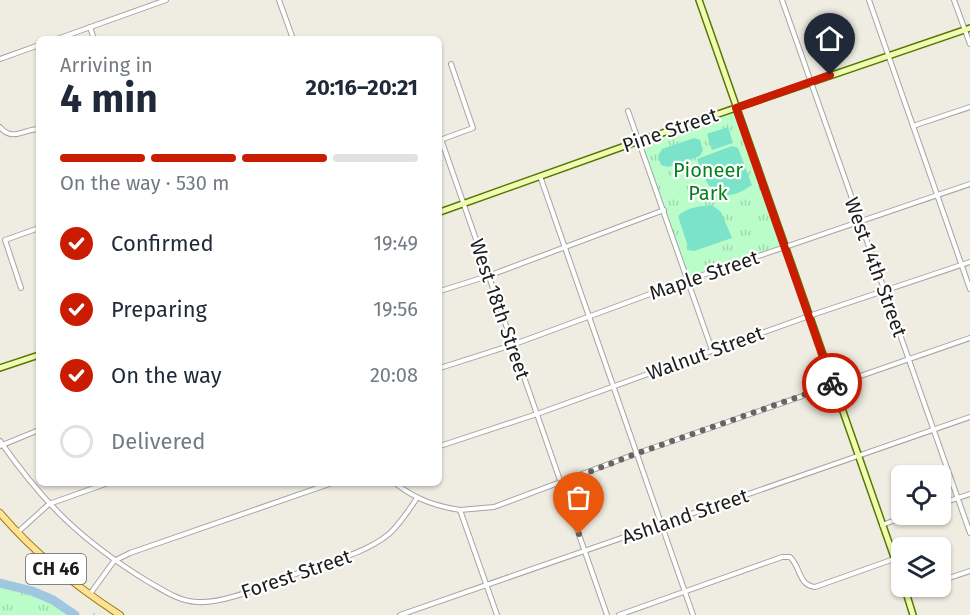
<!DOCTYPE html>
<meta charset="utf-8">
<style>
:root{--surface:#fff;--page:#f6f6f7;--text:#1f2937;--muted:#747a83;--line:#e0e1e3;--accent:#ca1c00}
body{margin:0;font-family:"Fira Sans",sans-serif;background:var(--page);color:var(--text);height:100vh;display:flex;flex-direction:column;font-size:22px;white-space:nowrap}
*{box-sizing:border-box;margin:0}
p{font-size:20px;color:var(--muted)}
.icon{flex:none;width:33px;height:33px;fill:none;stroke:currentColor;stroke-width:2;stroke-linecap:round;stroke-linejoin:round}
.map{position:relative;flex:1;overflow:hidden}
.drawer{position:absolute;left:36px;top:36px;width:406px;height:450px;display:flex;flex-direction:column;background:var(--surface);border-radius:9px;box-shadow:0 2px 4px #0004}
.drawer>*{flex:none}
.controls{position:absolute;left:891px;top:465px;display:grid;gap:12px}
.controls a{display:grid;place-items:center;width:60px;height:60px;border-radius:9px;background:var(--surface);box-shadow:0 2px 4px #0004;font-size:30px}
.pin{position:absolute;display:grid;place-items:center;width:51px;height:51px;color:#fff;margin:-62px -26px;border-radius:50% 50% 50% 0;rotate:-45deg;box-shadow:0 0 6px #0007}
.pin .icon{rotate:45deg}
.courier{position:absolute;display:grid;place-items:center;width:60px;height:60px;margin:-30px;border:4px solid #ca1c00;border-radius:50%;background:#fff;color:#222;box-shadow:0 2px 8px #0007}
.overview em{font-style:normal;font-weight:700}
.overview div{display:flex;flex-direction:column-reverse}
.overview{display:flex;align-items:center;justify-content:space-between;height:102px;padding:0 24px}
h1{font-size:39px;font-weight:700;line-height:45px}
.bar{display:grid;grid-template-columns:repeat(4,1fr);gap:9px 6px;align-content:center;height:72px;padding:0 24px}
.bar i{height:8px;border-radius:4px;background:var(--line)}
.bar .active{background:var(--accent)}
.bar p{grid-column:span 4}
ol{padding:0 24px;list-style:none}
li{display:flex;align-items:center;gap:18px;height:66px}
li p{margin-inline-start:auto}
li .icon{padding:6px;border-radius:50%;background:var(--accent);color:#fff;stroke-width:4}
li:last-child{color:var(--muted)}
li i{width:33px;height:33px;border:3px solid var(--line);border-radius:50%}
.map>svg:first-child{display:block}
</style>
<div class="map">
<svg width="970" height="615" viewBox="0 0 970 615">
<defs>
<pattern id="park-tufts" width="24" height="20" patternUnits="userSpaceOnUse" patternTransform="scale(1.5)"><rect width="24" height="20" fill="#bbfdca"/><path d="M3 7l-1-3M5 7V3M7 7l1-3M15 17l-1-3M17 17v-4M19 17l1-3" fill="none" stroke="#a0d8ad"/></pattern>
</defs>
<rect width="100%" height="100%" fill="#efece2"/>
<g fill="url(#park-tufts)">
<polygon points="736,108 785,248 688,280 639,141"/>
<polygon points="0,583 32,591 53,600 75,615 0,615"/>
</g>
<g fill="#7be3ca">
<polygon points="728,127 733,143 712,150 707,134"/>
<polygon points="694,138 700,140 703,150 700,156 668,167 661,165 658,156 662,149"/>
<path d="M732 146 738 148 752 185C747 188 740 193 735 194 710 200 703 176 697 159Z"/>
<path d="M712 205 721 212 732 238 694 251 689 250 678 216C687 207 701 206 712 205Z"/>
</g>
<g fill="none" stroke-linecap="round" stroke-linejoin="round">
<polyline stroke="#9fc8e0" stroke-width="1.5" points="94,614 94,615"/>
<polyline stroke="#9fc8e0" stroke-width="9" points="0,583 32,591 53,600 75,615"/>
<defs>
<g id="street">
<polyline points="279,0 293,39"/>
<polyline points="782,0 970,533"/>
<polyline points="869,0 970,289"/>
<polyline points="954,0 970,44"/>
<polyline points="90,27 94,39"/>
<polyline points="57,39 166,0"/>
<polyline points="0,59 39,45"/>
<polyline points="628,111 712,350"/>
<polyline points="913,126 970,107"/>
<path d="M0 127C12 142 24 129 39 129"/>
<polyline points="441,139 607,615"/>
<polyline points="440,140 473,128 451,64"/>
<polyline points="540,176 693,615"/>
<polyline points="21,288 5,240 39,228"/>
<polyline points="440,291 488,276 664,210"/>
<polyline points="440,368 512,345 688,280 970,184"/>
<path d="M0 441C44 504 82 541 147 581 163 590 178 601 197 602 227 604 272 582 301 572 331 561 364 554 389 534 400 524 409 510 417 498"/>
<polyline points="0,446 39,430"/>
<polyline points="440,446 537,414 809,316 970,262"/>
<path d="M395 483C415 499 435 506 460 510L497 615"/>
<polyline points="940,504 970,494"/>
<polyline points="460,510 494,507 638,453 970,338"/>
<polyline points="882,525 911,514"/>
<polyline points="18,532 49,504 108,483"/>
<polyline points="940,581 970,571"/>
<polyline points="906,593 923,586"/>
<polyline points="90,594 114,561 130,553 332,483"/>
<polyline points="400,615 970,417"/>
<path d="M619 615 782 557H790C801 567 798 585 815 587L894 559"/>
</g>
<g id="secondary">
<polyline points="699,0 902,580"/>
<polyline points="440,212 639,141 970,28"/>
<polyline points="0,368 39,355"/>
<polyline points="904,586 913,615"/>
</g>
<path id="primary" d="M0 513C35 554 75 586 120 615"/>
</defs>
<use href="#street" stroke="#a4a4a4" stroke-width="6"/>
<use href="#secondary" stroke="#5a7800" stroke-width="8"/>
<use href="#primary" stroke="#967900" stroke-width="8"/>
<use href="#street" stroke="#fff" stroke-width="4"/>
<use href="#secondary" stroke="#effdb2" stroke-width="5"/>
<use href="#primary" stroke="#ffe197" stroke-width="6"/>
</g>
<g fill="none" stroke-linecap="round" stroke-linejoin="round">
<polyline stroke="#666562" stroke-width="6" stroke-dasharray="0 10.8" points="579,534 561,483 638,453 832,385 832,383"/>
<polyline stroke="#ca1c00" stroke-width="8" points="830,75 736,108 832,383"/>
</g>
<g text-anchor="middle" stroke-width="4.5" stroke-linejoin="round" paint-order="stroke">
<rect fill="#fff" stroke="#616161" stroke-width="1.5" x="26" y="554" width="60" height="30" rx="4.5"/>
<g font-size="18" font-weight="bold" fill="#1d1d1d">
<text x="56" y="575">CH 46</text>
</g>
<g font-size="20" fill="#1d1d1d" stroke="#fff">
<text transform="translate(670 130) rotate(-19)" y="7">Pine Street</text>
<text transform="translate(876 267) rotate(70)" y="7">West 14th Street</text>
<text transform="translate(704 275) rotate(-19)" y="7">Maple Street</text>
<text transform="translate(500 309) rotate(71)" y="7">West 18th Street</text>
<text transform="translate(705 353) rotate(-20)" y="7">Walnut Street</text>
<text transform="translate(685 516) rotate(-19)" y="7">Ashland Street</text>
<text transform="translate(296 574) rotate(-19)" y="7">Forest Street</text>
</g>
<g font-size="20" fill="#058120" stroke="#fff">
<text x="708" y="177">Pioneer<tspan x="708" dy="23">Park</tspan></text>
</g>
</g>
</svg>
<div class="controls">
<a><svg class="icon" aria-label="locate" viewBox="0 0 24 24"><circle cx="12" cy="12" r="6"/><path d="M12 2v4M12 18v4M2 12h4M18 12h4"/></svg></a>
<a><svg class="icon" aria-label="layers" viewBox="0 0 24 24"><path d="M12 4l9 5-9 5-9-5zM3 14l9 5 9-5"/></svg></a>
</div>
<div class="pin" style="left:579px;top:534px;background:#ea580c"><svg class="icon" aria-label="bag" viewBox="0 0 24 24"><path d="M5 8h14l-1 12H6zM9 8a3 3 0 0 1 6 0"/></svg></div>
<div class="pin" style="left:830px;top:75px;background:#1f2937"><svg class="icon" aria-label="home" viewBox="0 0 24 24"><path d="M3 11l9-7 9 7M6 9v11h12V9"/></svg></div>
<div class="courier" style="left:832px;top:383px"><svg class="icon" aria-label="bike" viewBox="0 0 24 24"><circle cx="6" cy="16" r="4"/><circle cx="18" cy="16" r="4"/><path d="M6 16l4-8h5l3 8M10 8l3 8H6M13 5h3"/></svg></div>
<section class="drawer">
<div class="overview"><div><h1>4 min</h1><p>Arriving in</p></div><em>20:16–20:21</em></div>
<div class="bar"><i class="active"></i><i class="active"></i><i class="active"></i><i></i><p>On the way · 530 m</p></div>
<ol>
<li><svg class="icon" aria-label="check" viewBox="0 0 24 24"><path d="M5 12l5 5 9-10"/></svg>Confirmed<p>19:49</p></li>
<li><svg class="icon" aria-label="check" viewBox="0 0 24 24"><path d="M5 12l5 5 9-10"/></svg>Preparing<p>19:56</p></li>
<li><svg class="icon" aria-label="check" viewBox="0 0 24 24"><path d="M5 12l5 5 9-10"/></svg>On the way<p>20:08</p></li>
<li><i></i>Delivered</li>
</ol>
</section>
</div>
